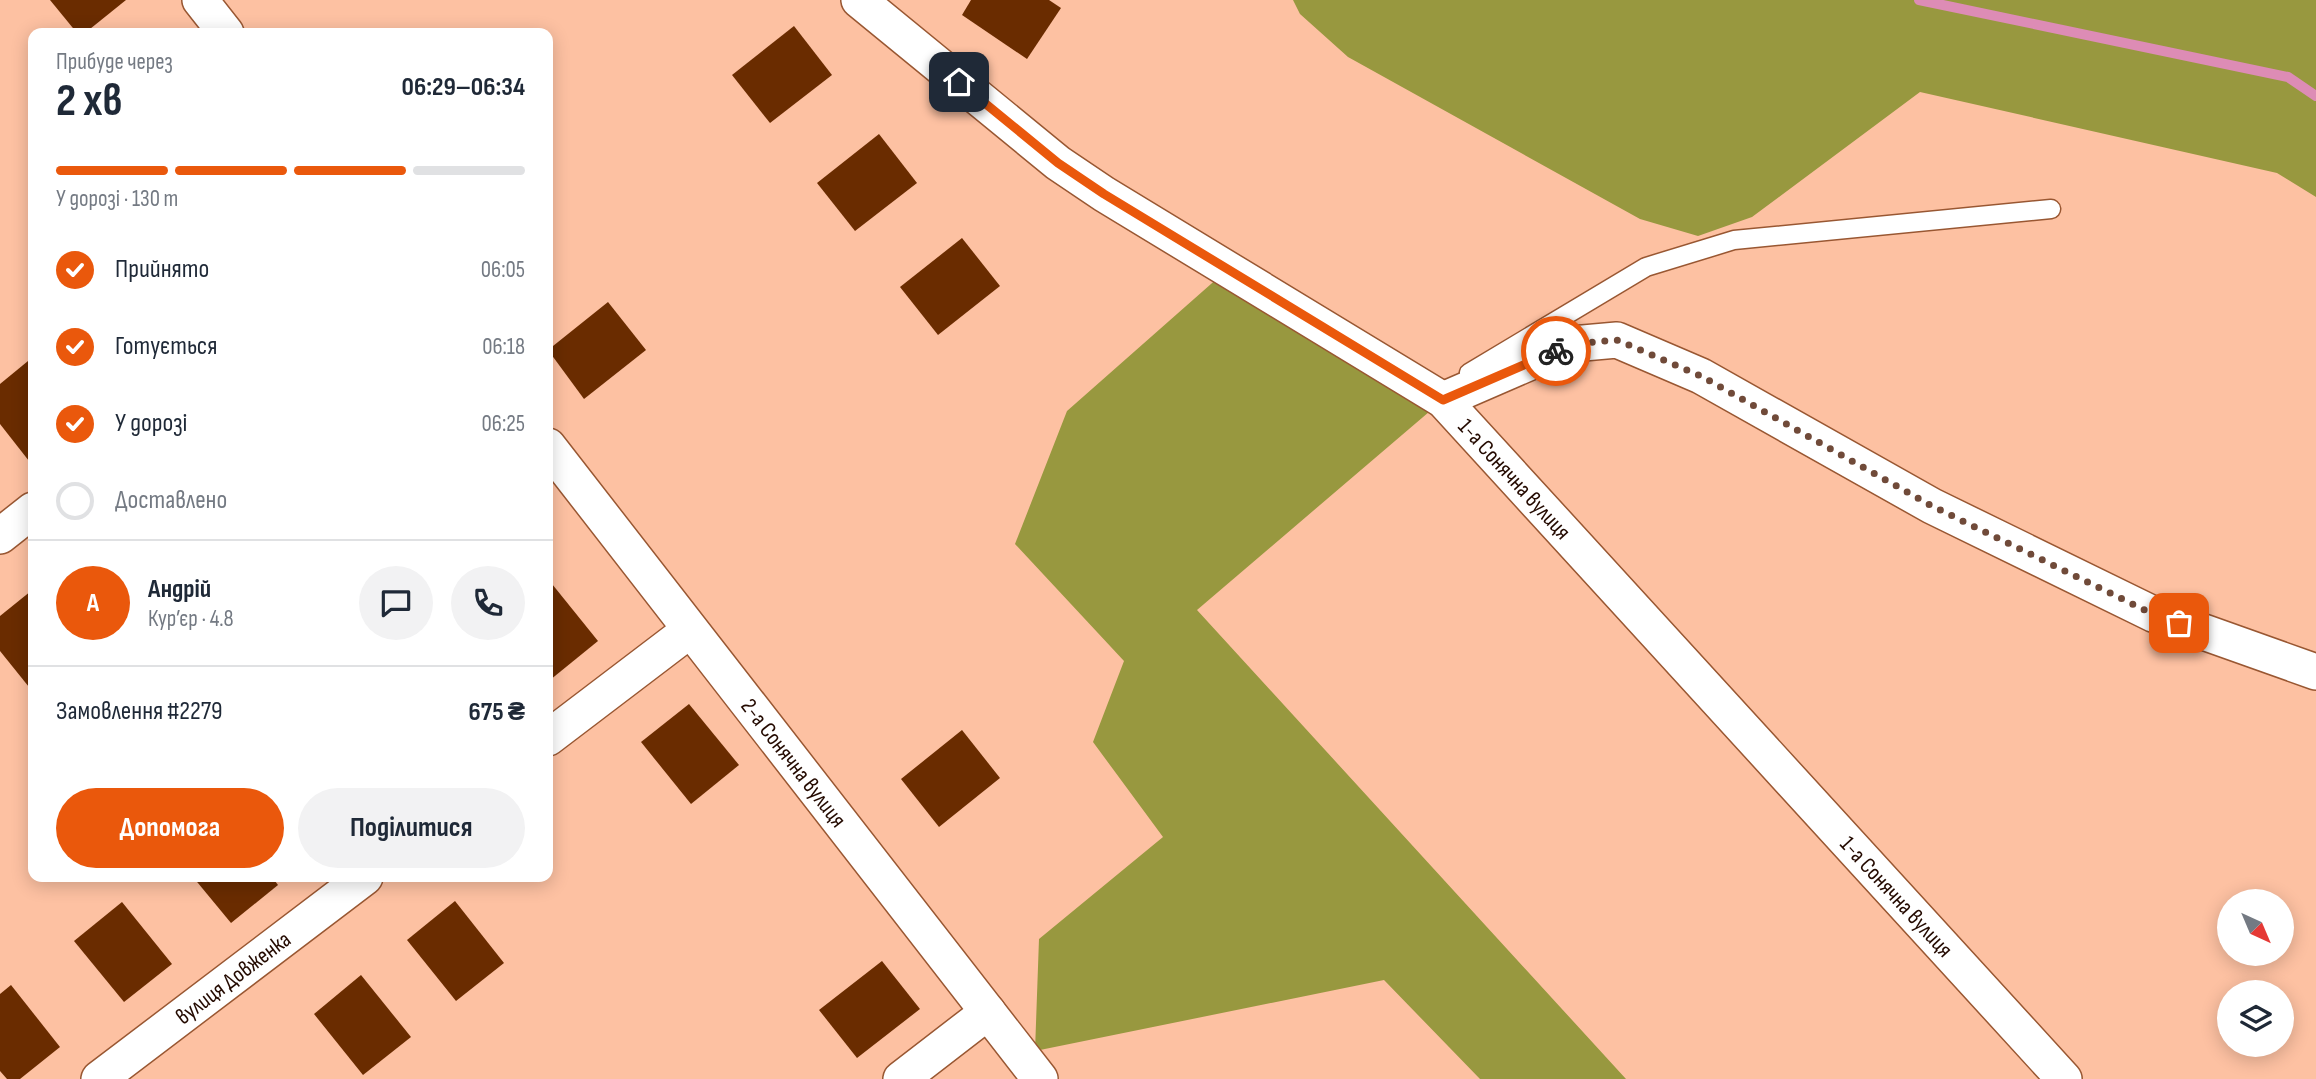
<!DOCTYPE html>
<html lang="uk">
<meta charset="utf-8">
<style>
:root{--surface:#fff;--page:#f2f2f3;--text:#1f2937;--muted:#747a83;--line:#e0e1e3;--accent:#ea580c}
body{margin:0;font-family:"Sofia Sans Condensed",sans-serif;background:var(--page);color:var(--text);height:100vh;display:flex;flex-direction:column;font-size:26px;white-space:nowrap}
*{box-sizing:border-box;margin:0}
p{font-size:23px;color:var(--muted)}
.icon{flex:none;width:38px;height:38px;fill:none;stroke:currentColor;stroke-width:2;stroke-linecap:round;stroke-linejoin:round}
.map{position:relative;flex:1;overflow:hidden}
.details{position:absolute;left:28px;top:28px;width:525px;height:854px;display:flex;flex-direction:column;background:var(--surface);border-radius:14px;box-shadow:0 4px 18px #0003}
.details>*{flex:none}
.needle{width:46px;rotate:136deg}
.fabs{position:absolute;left:2217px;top:889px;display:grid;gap:14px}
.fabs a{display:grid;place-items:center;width:77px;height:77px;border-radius:50%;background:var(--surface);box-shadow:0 4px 18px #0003;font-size:35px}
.pin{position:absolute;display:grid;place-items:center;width:60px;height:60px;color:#fff;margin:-30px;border-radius:14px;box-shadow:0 4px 10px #0006}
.courier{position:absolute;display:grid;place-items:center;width:70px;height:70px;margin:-35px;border:5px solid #ea580c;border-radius:50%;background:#fff;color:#222;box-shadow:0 2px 9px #0007}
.head em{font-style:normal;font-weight:700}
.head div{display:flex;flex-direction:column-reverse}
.head{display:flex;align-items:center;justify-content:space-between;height:119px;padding:0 28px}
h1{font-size:46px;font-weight:700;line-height:52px}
.bar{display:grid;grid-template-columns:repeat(4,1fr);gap:10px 7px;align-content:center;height:84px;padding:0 28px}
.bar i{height:9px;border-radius:5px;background:var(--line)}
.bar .on{background:var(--accent)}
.bar p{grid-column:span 4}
.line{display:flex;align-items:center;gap:18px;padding:0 28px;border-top:2px solid var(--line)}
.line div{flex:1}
.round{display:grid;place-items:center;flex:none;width:74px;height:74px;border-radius:37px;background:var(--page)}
ol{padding:0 28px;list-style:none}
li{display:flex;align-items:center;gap:21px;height:77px}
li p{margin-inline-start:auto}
li .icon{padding:7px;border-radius:50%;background:var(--accent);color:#fff;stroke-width:4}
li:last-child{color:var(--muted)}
li i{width:38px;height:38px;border:4px solid var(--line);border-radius:50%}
.button{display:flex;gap:14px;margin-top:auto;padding:14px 28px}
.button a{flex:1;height:80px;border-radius:42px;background:var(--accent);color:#fff;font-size:28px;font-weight:700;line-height:80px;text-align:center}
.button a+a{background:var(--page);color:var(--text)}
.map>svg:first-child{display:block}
</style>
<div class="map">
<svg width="2316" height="1079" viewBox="0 0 2316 1079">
<rect width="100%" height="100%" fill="#fdc1a2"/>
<g fill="#98983f">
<polygon points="1293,0 2316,0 2316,197 2277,173 1920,92 1752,217 1698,236 1640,219 1348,57 1300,14"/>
<polygon points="1228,269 1443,400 1197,610 1626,1079 1480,1079 1384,980 1035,1051 1039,939 1163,837 1093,742 1124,661 1015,544 1067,411"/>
</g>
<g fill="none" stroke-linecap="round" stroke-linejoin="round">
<polyline stroke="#dd8cb5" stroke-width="10" points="1919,0 2288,77 2316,96"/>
</g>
<g fill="#6a2c00">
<polygon points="50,0 126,0 85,33 77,33"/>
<polygon points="971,0 1049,0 1061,8 1027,59 962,15"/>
<polygon points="794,26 832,75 770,123 732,75"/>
<polygon points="879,134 917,183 855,231 817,183"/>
<polygon points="962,238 1000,286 938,335 900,287"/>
<polygon points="608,302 646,350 584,399 548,350"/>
<polygon points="28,361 33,368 33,458 29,461 0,424 0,384"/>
<polygon points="548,579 598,641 550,680 548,677"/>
<polygon points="31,591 33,594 33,692 0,651 0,616"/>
<polygon points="689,704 739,765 691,804 641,742"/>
<polygon points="962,730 1000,778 939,827 901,779"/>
<polygon points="193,877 272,877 278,885 231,923"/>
<polygon points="455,901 504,963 456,1001 407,940"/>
<polygon points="122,902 172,964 124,1002 74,941"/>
<polygon points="882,961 920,1009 857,1058 819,1010"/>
<polygon points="361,975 411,1037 363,1075 314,1014"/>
<polygon points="11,985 60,1047 20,1079 7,1079 0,1071 0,994"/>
</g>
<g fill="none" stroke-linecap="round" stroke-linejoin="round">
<defs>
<polyline id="lane" points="1469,373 1646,267 1734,240 2051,209"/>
<g id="street">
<polyline points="200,0 226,33"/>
<path id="s1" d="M859 0 1058 163 1104 194 1443 400 2064 1079"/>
<polyline points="1443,400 1572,344 1617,340 1701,376 1932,506 2153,614 2316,672"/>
<path id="s2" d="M548 446 1040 1079"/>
<polyline points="0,536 33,510"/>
<polyline points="548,738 690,630"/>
<path id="s3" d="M99 1079 365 877"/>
<polyline points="901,1079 988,1012"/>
</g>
</defs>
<use href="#lane" stroke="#995732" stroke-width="21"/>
<use href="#street" stroke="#995732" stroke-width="38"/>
<use href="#lane" stroke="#fff" stroke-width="18"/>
<use href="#street" stroke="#fff" stroke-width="35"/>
</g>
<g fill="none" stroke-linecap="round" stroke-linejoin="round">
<polyline stroke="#704a39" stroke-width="7" stroke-dasharray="0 12.6" points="1556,351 1572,344 1617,340 1701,376 1932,506 2153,614 2179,623"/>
<polyline stroke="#ea580c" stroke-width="9" points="959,82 1058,163 1104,194 1443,400 1556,351"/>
</g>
<g text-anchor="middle" stroke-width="7" stroke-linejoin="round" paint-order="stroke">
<g font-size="23" fill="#240a00" stroke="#fdc1a2">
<text dy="8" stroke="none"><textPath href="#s1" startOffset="816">1-а Сонячна вулиця</textPath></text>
<text dy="8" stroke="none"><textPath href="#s2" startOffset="401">2-а Сонячна вулиця</textPath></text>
<text dy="8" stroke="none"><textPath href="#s1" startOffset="1382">1-а Сонячна вулиця</textPath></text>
<text dy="8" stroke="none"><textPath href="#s3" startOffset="168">вулиця Довженка</textPath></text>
</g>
</g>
</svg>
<div class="fabs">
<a><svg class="needle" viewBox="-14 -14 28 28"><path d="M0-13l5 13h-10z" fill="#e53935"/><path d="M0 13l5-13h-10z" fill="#747a83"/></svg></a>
<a><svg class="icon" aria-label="layers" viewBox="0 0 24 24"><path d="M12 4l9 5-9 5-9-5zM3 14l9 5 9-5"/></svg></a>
</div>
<div class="pin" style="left:2179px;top:623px;background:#ea580c"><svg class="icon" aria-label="bag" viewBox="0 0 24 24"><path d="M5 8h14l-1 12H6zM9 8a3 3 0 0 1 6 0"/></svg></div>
<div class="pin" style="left:959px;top:82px;background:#1f2937"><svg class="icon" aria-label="home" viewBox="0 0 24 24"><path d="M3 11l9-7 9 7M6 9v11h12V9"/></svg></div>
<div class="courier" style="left:1556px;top:351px"><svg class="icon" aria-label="bike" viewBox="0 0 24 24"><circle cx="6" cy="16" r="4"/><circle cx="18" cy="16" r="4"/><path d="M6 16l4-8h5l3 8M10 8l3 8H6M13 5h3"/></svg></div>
<section class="details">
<div class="head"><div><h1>2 хв</h1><p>Прибуде через</p></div><em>06:29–06:34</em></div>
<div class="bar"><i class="on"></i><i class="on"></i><i class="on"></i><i></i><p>У дорозі · 130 m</p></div>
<ol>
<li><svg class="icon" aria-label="check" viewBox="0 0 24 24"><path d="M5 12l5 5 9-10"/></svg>Прийнято<p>06:05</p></li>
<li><svg class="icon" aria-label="check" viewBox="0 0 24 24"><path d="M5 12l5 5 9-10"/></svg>Готується<p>06:18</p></li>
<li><svg class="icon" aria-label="check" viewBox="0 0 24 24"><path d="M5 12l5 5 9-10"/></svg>У дорозі<p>06:25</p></li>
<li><i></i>Доставлено</li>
</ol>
<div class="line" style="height:126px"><b class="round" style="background:var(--accent);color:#fff">А</b><div><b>Андрій</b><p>Кур’єр · 4.8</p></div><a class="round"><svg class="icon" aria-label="chat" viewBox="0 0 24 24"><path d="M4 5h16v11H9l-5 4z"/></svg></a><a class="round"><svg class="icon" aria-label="phone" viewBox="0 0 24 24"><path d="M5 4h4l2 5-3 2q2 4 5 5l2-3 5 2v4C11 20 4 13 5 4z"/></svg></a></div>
<div class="line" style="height:91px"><div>Замовлення #2279</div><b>675 ₴</b></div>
<div class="button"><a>Допомога</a><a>Поділитися</a></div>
</section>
</div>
